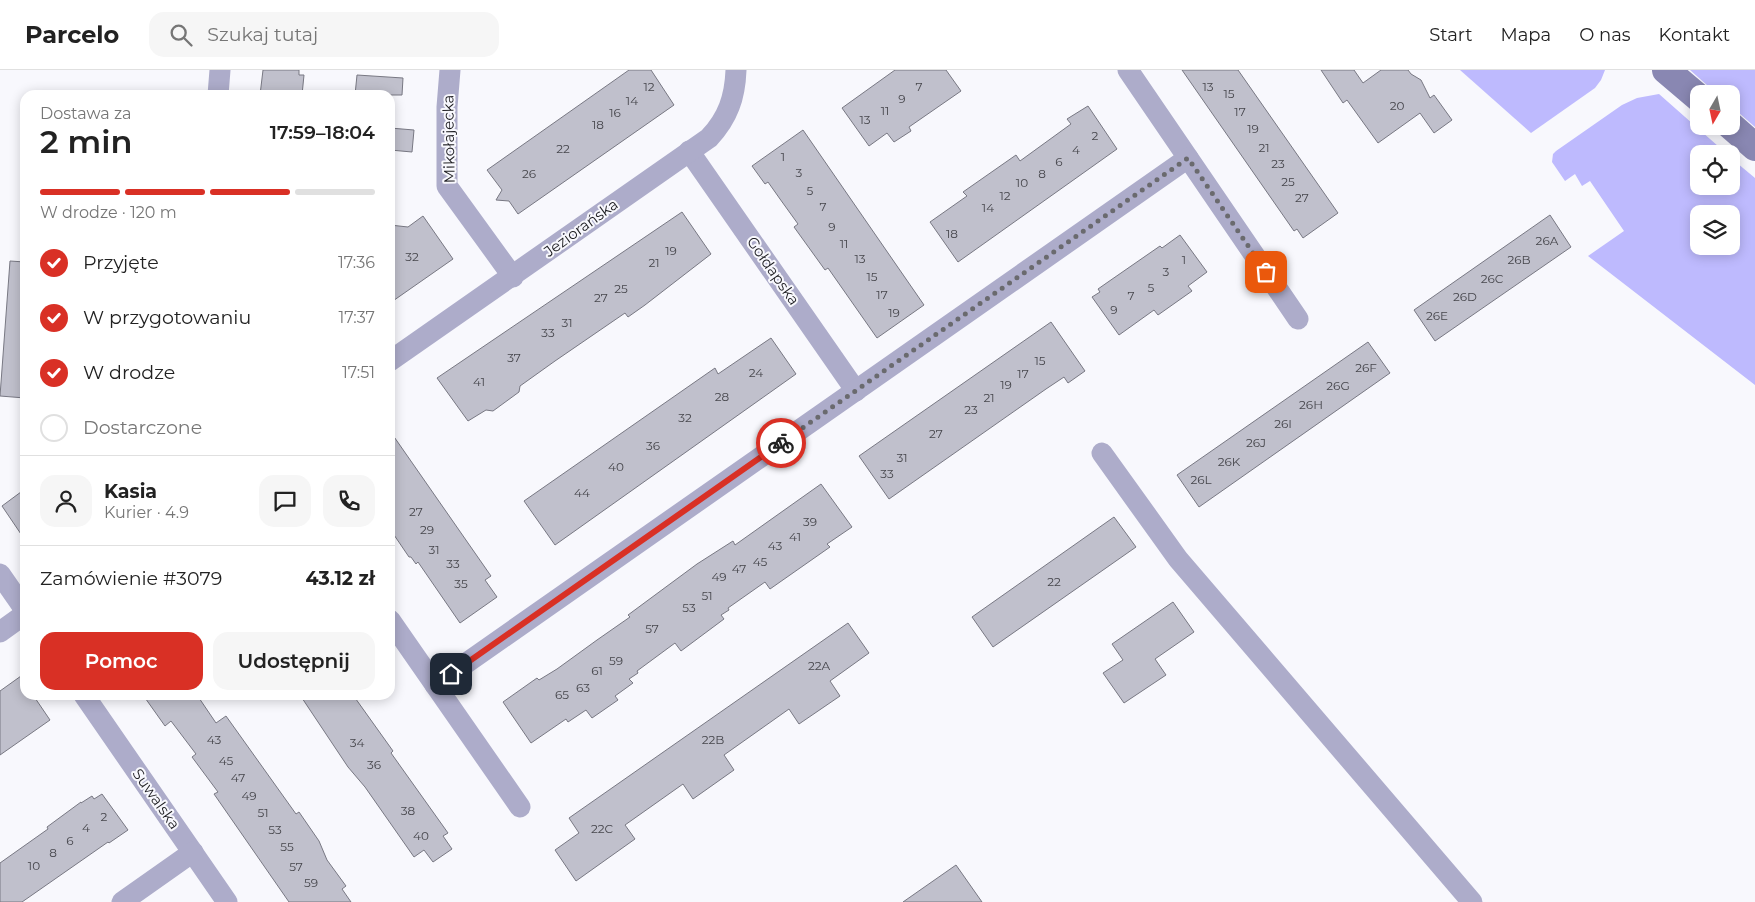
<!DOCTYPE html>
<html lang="pl">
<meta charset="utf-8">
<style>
:root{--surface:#fff;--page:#f6f6f6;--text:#222;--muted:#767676;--line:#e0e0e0;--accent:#d93025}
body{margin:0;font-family:Montserrat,sans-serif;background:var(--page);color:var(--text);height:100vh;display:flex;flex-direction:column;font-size:19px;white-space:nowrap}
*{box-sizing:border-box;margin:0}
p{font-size:16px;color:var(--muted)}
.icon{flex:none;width:28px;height:28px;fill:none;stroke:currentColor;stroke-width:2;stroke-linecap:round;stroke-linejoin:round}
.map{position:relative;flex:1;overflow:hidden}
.details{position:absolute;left:20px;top:20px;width:375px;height:610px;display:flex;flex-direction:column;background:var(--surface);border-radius:15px;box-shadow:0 2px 12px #0003}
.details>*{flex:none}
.needle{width:32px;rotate:189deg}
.controls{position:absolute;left:1690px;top:15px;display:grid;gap:10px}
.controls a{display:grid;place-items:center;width:50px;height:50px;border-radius:10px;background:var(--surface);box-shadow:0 2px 12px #0003;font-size:25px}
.pin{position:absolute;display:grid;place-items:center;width:42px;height:42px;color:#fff;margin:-21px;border-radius:10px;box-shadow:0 2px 8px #0006}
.courier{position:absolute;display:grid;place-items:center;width:50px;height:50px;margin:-25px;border:4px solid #d93025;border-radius:50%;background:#fff;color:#222;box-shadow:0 1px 6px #0007}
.headline em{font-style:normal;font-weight:600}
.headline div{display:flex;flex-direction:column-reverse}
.headline{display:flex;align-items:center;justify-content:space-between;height:85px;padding:0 20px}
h1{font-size:32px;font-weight:600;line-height:38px}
.bar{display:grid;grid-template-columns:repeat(4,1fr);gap:8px 5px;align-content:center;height:60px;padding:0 20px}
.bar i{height:6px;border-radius:4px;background:var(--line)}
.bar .on{background:var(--accent)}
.bar p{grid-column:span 4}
.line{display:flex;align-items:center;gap:12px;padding:0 20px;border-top:1px solid var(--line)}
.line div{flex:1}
.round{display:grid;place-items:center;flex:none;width:52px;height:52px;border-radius:15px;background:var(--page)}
ol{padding:0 20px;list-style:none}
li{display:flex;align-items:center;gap:15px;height:55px}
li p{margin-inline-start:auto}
li .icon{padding:5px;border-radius:50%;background:var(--accent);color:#fff;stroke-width:4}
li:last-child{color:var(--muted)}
li i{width:28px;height:28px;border:2px solid var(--line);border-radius:50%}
.action{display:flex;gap:10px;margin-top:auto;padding:10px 20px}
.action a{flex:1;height:58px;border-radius:15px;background:var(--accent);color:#fff;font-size:20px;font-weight:600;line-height:58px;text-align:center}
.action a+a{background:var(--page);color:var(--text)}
header{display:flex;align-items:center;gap:30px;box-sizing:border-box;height:70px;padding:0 25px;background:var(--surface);border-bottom:1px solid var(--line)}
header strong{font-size:24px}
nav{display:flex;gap:28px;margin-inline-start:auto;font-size:18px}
.search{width:350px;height:45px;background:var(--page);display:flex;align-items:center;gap:12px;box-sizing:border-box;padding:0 18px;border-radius:15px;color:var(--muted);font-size:19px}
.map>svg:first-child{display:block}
</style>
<header>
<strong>Parcelo</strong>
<div class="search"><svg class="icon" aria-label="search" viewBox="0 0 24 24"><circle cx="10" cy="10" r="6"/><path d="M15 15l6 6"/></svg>Szukaj tutaj</div>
<nav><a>Start</a><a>Mapa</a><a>O nas</a><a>Kontakt</a></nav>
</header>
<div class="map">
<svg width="1755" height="832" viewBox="0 0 1755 832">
<rect width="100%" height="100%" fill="#f8f8fd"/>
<g fill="#bebafe" fill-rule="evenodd">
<polygon points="1460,0 1605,0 1601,10 1595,18 1531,63"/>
<polygon points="1690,0 1755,0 1755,57 1731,36 1731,24 1717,24"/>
<path d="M1659 24 1727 84H1699V116H1731V88L1755 108V315L1588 186 1624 161 1590 111 1582 116 1575 104 1565 111 1552 92 1553 84 1556 81 1622 35 1637 28ZM1699 144H1731V176H1699Z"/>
</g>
<g fill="#c0c0cc" stroke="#787883">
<polygon points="263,0 299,0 299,5 304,5 302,25 260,25"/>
<polygon points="629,0 651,0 674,35 518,144 509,131 496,130 502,120 487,100"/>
<polygon points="895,0 946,0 961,21 909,57 911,61 894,72 887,63 869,76 842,38"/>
<polygon points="1182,0 1238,0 1338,143 1303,168 1297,159 1294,161"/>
<polygon points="1321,0 1354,0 1363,13 1381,0 1408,0 1411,4 1421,10 1430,28 1434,25 1452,50 1434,63 1420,43 1378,73 1347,30 1343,33"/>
<polygon points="357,5 403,8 402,25 355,25"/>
<polygon points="1088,36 1117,79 958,192 930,152 967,126 963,122 1016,85 1020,91 1071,54 1067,49"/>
<polygon points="390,58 414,60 412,82 390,80"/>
<polygon points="803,60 924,235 877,268 828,198 825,200 794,157 798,154 780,129 768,112 765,114 752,96"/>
<polygon points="682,142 711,184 645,235 628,247 625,243 555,291 520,316 519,322 493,341 486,340 468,351 437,308"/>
<polygon points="1550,145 1571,177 1435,271 1414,240"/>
<polygon points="423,146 453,189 390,233 390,155 408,157"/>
<polygon points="1180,165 1207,202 1188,216 1192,221 1158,245 1154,240 1119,265 1092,227 1100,222 1098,219 1108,212 1160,176 1162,178"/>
<polygon points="10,191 25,192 25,328 0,326"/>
<polygon points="1051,252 1085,301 1068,313 1064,307 1046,319 889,429 859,386"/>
<polygon points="771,268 796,304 555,475 524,431 715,298 718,304"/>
<polygon points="1368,272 1390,303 1199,437 1177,405"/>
<polygon points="390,361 491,506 485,510 497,527 460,553 418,492 416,494 411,487 409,487 390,459"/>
<polygon points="821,414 852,457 827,474 830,477 770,519 765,512 728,538 729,540 721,545 724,549 681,581 675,573 637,601 638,603 629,609 633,613 615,626 618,630 592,648 586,640 568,652 566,649 531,673 503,632 537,608 539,610 557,599 597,570 630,547 628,545 697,494 733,471 735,475"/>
<polygon points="25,419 25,470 2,436"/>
<polygon points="1114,447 1136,477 993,577 972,547"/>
<polygon points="1173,532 1194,562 1155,589 1166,605 1124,633 1103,603 1123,590 1112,574"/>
<polygon points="848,553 869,583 830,611 840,626 799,654 789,639 724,685 734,700 693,729 683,714 625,755 635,769 576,811 555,780 579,763 569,748"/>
<polygon points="21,606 25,613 25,625 33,625 50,650 0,685 0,621"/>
<polygon points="143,625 197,625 216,653 226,646 296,744 299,742 319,771 327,790 346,816 342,819 351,832 289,832 214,724 218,722 192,687 196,684 171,651 165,656"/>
<polygon points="300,625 353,625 393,681 391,683 448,763 443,766 452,779 433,792 424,780 414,787 365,717 348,697"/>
<polygon points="102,724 128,760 109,773 108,772 22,832 0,832 0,793 48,759 47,757 81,732 81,733 92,726 94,729"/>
<polygon points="956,795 982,832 903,832"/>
</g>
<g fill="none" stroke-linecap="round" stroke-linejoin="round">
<g stroke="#adacca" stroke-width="21">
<polyline points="450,0 447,37 447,116 513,207"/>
<polyline points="1128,0 1298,249"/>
<polyline points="218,25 220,0"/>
<polyline points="689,81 856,321"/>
<path d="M390 291 709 68C728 48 735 27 736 0"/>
<polyline points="1102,383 1178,489 1472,832"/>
<polyline points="0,504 25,540"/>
<polyline points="390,550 520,737"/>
<polyline points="0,562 25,544"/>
<polyline points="435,615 1188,88"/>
<polyline points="84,625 227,832"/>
<polyline points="122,832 193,782"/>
</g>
<g stroke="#8987b2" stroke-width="28">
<polyline points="1666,0 1699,28"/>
<polyline points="1731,56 1755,77"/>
</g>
</g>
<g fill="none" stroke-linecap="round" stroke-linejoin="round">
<polyline stroke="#6a6a6e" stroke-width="5" stroke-dasharray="0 9" points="781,373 1188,88 1266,202"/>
<polyline stroke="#d93025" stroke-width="6" points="451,604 781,373"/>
</g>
<g text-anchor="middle" stroke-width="4" stroke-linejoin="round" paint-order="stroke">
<g font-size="12" fill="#46464c">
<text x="649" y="21">12</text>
<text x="919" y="21">7</text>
<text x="1208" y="21">13</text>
<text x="1229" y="28">15</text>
<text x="902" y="33">9</text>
<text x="632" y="35">14</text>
<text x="1397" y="40">20</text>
<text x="885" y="45">11</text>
<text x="1240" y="46">17</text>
<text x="615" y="47">16</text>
<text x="865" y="54">13</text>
<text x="598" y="59">18</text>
<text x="1253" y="63">19</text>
<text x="1095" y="70">2</text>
<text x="1264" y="82">21</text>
<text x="563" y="83">22</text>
<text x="1076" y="84">4</text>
<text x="783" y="91">1</text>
<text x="1059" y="96">6</text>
<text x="1278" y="98">23</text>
<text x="799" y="107">3</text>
<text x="529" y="108">26</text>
<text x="1042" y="108">8</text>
<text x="1288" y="116">25</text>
<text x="1022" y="117">10</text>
<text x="810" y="125">5</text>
<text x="1005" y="130">12</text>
<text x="1302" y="132">27</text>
<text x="823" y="141">7</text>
<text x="988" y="142">14</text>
<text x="832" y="161">9</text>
<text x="952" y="168">18</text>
<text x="1547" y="175">26A</text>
<text x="844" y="178">11</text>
<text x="671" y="185">19</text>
<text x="412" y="191">32</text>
<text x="860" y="193">13</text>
<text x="1184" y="194">1</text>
<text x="1519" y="194">26B</text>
<text x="654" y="197">21</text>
<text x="1166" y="206">3</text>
<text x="872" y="211">15</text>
<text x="1492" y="213">26C</text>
<text x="1151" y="222">5</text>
<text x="621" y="223">25</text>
<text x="882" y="229">17</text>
<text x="1131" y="230">7</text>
<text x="1465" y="231">26D</text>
<text x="601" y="232">27</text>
<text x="1114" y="244">9</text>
<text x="894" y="247">19</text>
<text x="1437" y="250">26E</text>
<text x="567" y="257">31</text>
<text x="548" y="267">33</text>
<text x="514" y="292">37</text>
<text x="1040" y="295">15</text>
<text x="1366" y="302">26F</text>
<text x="756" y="307">24</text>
<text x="1023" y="308">17</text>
<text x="479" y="316">41</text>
<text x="1006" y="319">19</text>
<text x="1338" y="320">26G</text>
<text x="722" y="331">28</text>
<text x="989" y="332">21</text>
<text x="1311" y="339">26H</text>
<text x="971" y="344">23</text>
<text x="685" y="352">32</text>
<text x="1283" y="358">26I</text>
<text x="936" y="368">27</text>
<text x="1256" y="377">26J</text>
<text x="653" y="380">36</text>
<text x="902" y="392">31</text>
<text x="1229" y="396">26K</text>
<text x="616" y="401">40</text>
<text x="887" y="408">33</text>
<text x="1201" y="414">26L</text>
<text x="582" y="427">44</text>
<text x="416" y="446">27</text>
<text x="810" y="456">39</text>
<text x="427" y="464">29</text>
<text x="795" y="471">41</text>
<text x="775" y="480">43</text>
<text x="434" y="484">31</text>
<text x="760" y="496">45</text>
<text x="453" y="498">33</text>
<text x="739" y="503">47</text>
<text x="719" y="511">49</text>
<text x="1054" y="516">22</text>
<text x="461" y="518">35</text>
<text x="707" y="530">51</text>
<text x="689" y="542">53</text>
<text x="652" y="563">57</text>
<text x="616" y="595">59</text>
<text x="819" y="600">22A</text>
<text x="597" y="605">61</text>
<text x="583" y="622">63</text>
<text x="562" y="629">65</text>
<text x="214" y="674">43</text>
<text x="713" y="674">22B</text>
<text x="357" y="677">34</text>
<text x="226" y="695">45</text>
<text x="374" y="699">36</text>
<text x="238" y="712">47</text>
<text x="249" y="730">49</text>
<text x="408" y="745">38</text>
<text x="263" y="747">51</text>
<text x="104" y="751">2</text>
<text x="86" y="762">4</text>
<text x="602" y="763">22C</text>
<text x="275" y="764">53</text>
<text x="421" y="770">40</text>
<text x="70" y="775">6</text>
<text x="287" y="781">55</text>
<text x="53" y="787">8</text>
<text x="34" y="800">10</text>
<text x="296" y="801">57</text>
<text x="311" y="817">59</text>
</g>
<g font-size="15" fill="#1d1d21" stroke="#f8f8fd">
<text transform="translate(449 69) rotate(-91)" y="5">Mikołajecka</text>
<text transform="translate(581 158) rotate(-36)" y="5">Jeziorańska</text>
<text transform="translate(773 201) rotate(55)" y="5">Gołdapska</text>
<text transform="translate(156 729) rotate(55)" y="5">Suwalska</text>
</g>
</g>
</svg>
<div class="controls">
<a><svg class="needle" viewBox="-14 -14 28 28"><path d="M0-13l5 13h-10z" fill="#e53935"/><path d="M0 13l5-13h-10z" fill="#767676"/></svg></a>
<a><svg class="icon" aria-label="locate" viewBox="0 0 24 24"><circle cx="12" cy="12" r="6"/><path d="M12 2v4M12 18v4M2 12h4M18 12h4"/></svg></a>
<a><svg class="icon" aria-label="layers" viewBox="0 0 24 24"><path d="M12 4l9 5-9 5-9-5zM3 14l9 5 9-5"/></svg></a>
</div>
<div class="pin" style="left:1266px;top:202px;background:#ea580c"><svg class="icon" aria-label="bag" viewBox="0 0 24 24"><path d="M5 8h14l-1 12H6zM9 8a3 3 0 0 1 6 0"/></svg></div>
<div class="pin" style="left:451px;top:604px;background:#1f2937"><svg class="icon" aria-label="home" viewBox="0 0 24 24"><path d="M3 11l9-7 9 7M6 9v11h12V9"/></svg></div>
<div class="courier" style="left:781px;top:373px"><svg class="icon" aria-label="bike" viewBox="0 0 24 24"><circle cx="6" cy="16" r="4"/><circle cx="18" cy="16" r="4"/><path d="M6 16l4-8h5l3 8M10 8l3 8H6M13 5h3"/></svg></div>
<section class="details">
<div class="headline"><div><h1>2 min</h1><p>Dostawa za</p></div><em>17:59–18:04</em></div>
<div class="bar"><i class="on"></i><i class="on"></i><i class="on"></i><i></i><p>W drodze · 120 m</p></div>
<ol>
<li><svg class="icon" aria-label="check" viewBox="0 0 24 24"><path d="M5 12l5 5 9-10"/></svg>Przyjęte<p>17:36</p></li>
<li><svg class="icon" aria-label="check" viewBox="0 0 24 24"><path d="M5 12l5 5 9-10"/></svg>W przygotowaniu<p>17:37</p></li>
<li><svg class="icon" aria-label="check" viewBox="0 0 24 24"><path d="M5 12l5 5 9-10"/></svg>W drodze<p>17:51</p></li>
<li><i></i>Dostarczone</li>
</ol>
<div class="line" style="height:90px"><a class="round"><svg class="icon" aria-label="person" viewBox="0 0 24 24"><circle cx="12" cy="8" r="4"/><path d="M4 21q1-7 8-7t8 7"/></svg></a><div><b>Kasia</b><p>Kurier · 4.9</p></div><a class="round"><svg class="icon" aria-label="chat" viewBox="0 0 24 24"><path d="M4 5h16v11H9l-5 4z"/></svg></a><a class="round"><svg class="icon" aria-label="phone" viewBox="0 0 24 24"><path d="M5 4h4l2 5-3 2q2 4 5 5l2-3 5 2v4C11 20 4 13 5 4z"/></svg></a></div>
<div class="line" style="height:65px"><div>Zamówienie #3079</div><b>43.12 zł</b></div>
<div class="action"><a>Pomoc</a><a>Udostępnij</a></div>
</section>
</div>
